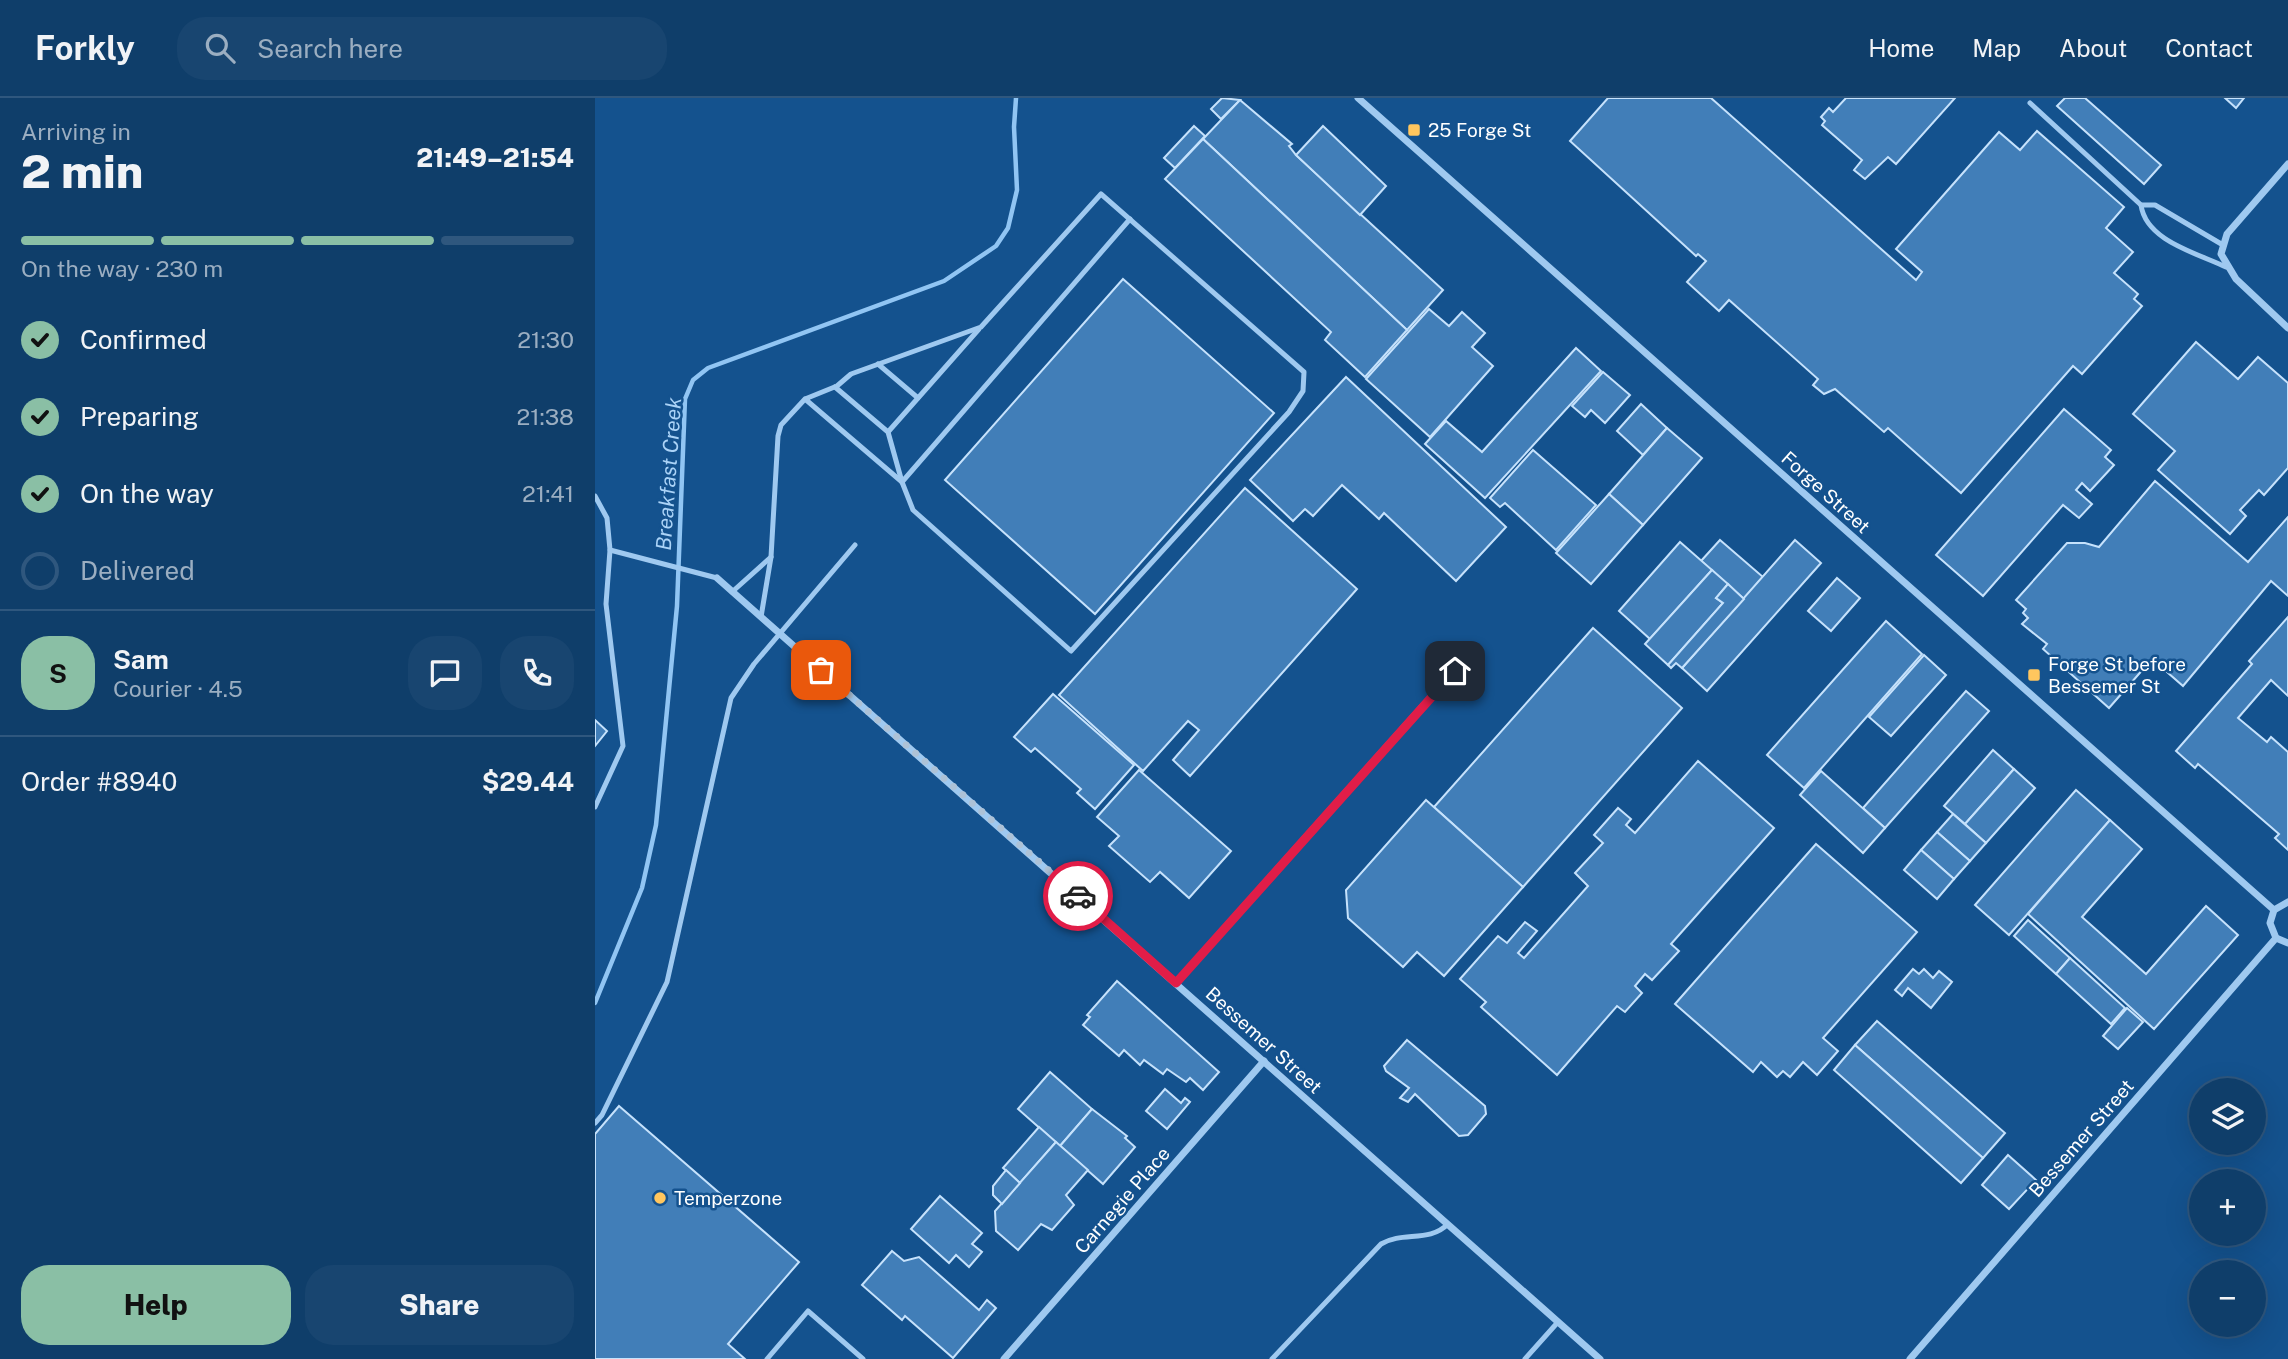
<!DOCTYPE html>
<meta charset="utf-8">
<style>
:root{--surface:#0f3e6a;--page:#184570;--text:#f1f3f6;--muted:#9baec1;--line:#2f577e;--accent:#8abfa5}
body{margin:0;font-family:"Public Sans",sans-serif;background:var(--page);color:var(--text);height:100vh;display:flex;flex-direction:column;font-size:26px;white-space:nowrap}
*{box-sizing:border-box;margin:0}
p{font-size:23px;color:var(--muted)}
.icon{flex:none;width:38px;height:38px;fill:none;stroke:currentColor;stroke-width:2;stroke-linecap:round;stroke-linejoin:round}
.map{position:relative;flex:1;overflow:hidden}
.details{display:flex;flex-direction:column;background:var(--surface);width:595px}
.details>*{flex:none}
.buttons{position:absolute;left:1594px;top:980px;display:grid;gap:14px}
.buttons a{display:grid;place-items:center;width:77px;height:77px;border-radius:50%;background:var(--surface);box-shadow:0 7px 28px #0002,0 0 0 2px var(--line);font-size:35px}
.pin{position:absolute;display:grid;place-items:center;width:60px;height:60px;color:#fff;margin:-30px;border-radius:14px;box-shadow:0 4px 10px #0006}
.courier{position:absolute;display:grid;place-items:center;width:70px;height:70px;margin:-35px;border:5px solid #e11d48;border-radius:50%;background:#fff;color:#222;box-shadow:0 2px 9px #0007}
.headline em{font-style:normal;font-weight:800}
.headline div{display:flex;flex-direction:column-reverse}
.headline{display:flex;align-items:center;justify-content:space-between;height:119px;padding:0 21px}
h1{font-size:46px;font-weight:800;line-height:52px}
.bar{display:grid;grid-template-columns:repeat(4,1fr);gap:10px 7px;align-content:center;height:84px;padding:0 21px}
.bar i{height:9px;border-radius:5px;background:var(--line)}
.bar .active{background:var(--accent)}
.bar p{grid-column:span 4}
.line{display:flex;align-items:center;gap:18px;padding:0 21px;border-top:2px solid var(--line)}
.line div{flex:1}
.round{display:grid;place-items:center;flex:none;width:74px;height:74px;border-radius:28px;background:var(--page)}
ol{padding:0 21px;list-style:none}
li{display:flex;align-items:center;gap:21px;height:77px}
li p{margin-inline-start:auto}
li .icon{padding:7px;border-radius:50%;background:var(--accent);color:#111;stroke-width:4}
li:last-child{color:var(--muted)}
li i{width:38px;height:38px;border:4px solid var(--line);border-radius:50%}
.button{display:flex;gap:14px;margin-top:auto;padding:14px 21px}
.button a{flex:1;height:80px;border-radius:28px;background:var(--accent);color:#111;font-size:28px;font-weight:800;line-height:80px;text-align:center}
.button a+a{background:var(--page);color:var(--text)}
header{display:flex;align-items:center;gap:42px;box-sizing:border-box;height:98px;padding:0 35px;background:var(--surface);border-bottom:2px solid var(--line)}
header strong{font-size:33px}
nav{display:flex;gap:38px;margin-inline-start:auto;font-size:24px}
.search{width:490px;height:63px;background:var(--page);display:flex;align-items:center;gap:18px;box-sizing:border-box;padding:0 24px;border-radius:28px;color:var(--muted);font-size:26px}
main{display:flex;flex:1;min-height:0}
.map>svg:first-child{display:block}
</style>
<header>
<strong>Forkly</strong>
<div class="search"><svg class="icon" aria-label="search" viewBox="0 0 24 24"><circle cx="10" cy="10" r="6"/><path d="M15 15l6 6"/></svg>Search here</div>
<nav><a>Home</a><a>Map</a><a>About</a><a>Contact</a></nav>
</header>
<main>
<section class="details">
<div class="headline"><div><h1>2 min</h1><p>Arriving in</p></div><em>21:49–21:54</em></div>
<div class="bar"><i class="active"></i><i class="active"></i><i class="active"></i><i></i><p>On the way · 230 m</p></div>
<ol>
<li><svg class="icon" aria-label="check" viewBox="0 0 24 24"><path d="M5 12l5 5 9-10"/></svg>Confirmed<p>21:30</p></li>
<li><svg class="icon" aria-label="check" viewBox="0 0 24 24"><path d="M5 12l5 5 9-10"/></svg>Preparing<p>21:38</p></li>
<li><svg class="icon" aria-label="check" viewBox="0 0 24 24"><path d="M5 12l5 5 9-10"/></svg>On the way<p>21:41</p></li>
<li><i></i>Delivered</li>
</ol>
<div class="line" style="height:126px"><b class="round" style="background:var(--accent);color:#111">S</b><div><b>Sam</b><p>Courier · 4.5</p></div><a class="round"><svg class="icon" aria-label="chat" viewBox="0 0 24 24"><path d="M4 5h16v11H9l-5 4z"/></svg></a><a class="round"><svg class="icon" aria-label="phone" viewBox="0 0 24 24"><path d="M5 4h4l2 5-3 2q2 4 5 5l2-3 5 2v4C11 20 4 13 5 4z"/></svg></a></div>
<div class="line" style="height:91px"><div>Order #8940</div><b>$29.44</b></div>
<div class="button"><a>Help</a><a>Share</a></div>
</section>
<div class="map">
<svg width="1693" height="1261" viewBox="0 0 1693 1261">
<rect width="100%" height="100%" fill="#14528e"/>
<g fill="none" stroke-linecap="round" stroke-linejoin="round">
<polyline stroke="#91c5f3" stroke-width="4.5" points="0,905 47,790 61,727 82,508 90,301 98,282 113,270 349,183 401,148 413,130 422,92 419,29 421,0"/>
</g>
<g fill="#417eb8" stroke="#c6e2fc" stroke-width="2">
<polygon points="627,0 645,2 626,21 616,11"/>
<polygon points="1013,0 1116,0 1321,182 1327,174 1301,151 1404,34 1425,52 1442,33 1529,109 1511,130 1538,154 1519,175 1543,196 1539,201 1547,208 1487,276 1478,268 1366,395 1293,330 1289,334 1240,291 1229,296 1218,287 1223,281 1134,202 1124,213 1092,184 1111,163 1103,156 1101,158 975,43"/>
<polygon points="1251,0 1360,0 1301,66 1293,59 1270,81 1259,72 1267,62 1227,27 1230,23 1226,19 1234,10 1238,14"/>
<polygon points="1470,0 1490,0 1566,67 1549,86 1462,8"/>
<polygon points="1630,0 1649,0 1641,10"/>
<polygon points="645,2 697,46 694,48 701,57 848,192 812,232 608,41"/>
<polygon points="599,28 610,38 580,70 569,60"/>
<polygon points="728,28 791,88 765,117 701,57"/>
<polygon points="608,41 812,232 770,279 730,242 736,234 570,81"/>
<polygon points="528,181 679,315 500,516 350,382"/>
<polygon points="834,211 854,228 867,214 890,235 877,249 898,268 835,339 771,281"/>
<polygon points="1601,244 1643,281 1663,259 1693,285 1693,370 1669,397 1664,392 1645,412 1651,418 1635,436 1563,372 1580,353 1538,316"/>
<polygon points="981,250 1006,273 890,400 830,346 851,323 887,354"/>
<polygon points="1008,274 1035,297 1010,325 996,312 990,319 977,308"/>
<polygon points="751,279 911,429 861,483 789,415 784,421 747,387 718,418 710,411 698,423 655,382"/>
<polygon points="1046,306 1072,330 1048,357 1022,333"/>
<polygon points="1469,311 1516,352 1510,359 1519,367 1495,393 1487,385 1481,392 1497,406 1484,420 1468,407 1388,498 1341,457"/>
<polygon points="1072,330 1107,360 1048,427 1014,396"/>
<polygon points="938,352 1001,407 961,452 910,405 905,409 895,400"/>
<polygon points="1560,383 1653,464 1693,419 1693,498 1676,483 1588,588 1557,561 1514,610 1448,551 1452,546 1427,526 1433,520 1428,515 1431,511 1421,502 1472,445 1490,445 1504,449"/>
<polygon points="650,390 762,491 595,678 578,662 604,632 593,623 548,673 464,597"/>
<polygon points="1014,396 1048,427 996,486 961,455"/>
<polygon points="1125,442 1168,479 1149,501 1106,463"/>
<polygon points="1200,442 1226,465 1112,593 1087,570"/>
<polygon points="1085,444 1117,472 1055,541 1024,513"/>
<polygon points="1117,472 1133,486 1121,500 1128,505 1073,567 1050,546"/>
<polygon points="1242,480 1265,500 1236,533 1213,513"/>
<polygon points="1133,486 1149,501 1087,570 1081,565 1076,570 1073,567 1128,505 1121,500"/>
<polygon points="1693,519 1693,598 1676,582 1643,620 1672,644 1676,639 1693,654 1693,752 1680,740 1684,736 1603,666 1600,670 1581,653 1657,566 1654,563"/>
<polygon points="1291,523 1327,556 1209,690 1172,657"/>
<polygon points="998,530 1087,610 928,789 839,709"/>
<polygon points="1329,557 1351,577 1296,638 1274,619"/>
<polygon points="1371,593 1394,613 1290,730 1268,710"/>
<polygon points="458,596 539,667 500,711 482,695 486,691 440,650 436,654 419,639"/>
<polygon points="0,622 12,633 0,648"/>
<polygon points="1398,652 1419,671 1370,726 1349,708"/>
<polygon points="1103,663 1179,730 1076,846 1084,853 1057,882 1050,876 1040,888 1047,895 1030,914 1022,908 962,977 886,909 891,904 865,881 903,838 912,845 930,824 942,833 923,855 929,860 993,788 980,775 1008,745 999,737 1023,710 1036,721 1031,727 1040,735"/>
<polygon points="1419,671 1440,690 1391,745 1370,726"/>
<polygon points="544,672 636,753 594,800 565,774 555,784 514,748 524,738 502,719"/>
<polygon points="1226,673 1290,730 1268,755 1205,697"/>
<polygon points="1481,692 1515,722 1414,837 1380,807"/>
<polygon points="831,702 928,789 849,878 822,854 808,869 753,820 751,792"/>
<polygon points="1358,716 1391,745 1375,763 1342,734"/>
<polygon points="1515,722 1547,751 1487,819 1551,876 1611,808 1643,837 1559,931 1433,816"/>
<polygon points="1342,734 1375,763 1359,781 1326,752"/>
<polygon points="1221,746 1322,834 1228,940 1243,953 1222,977 1208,964 1195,979 1188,973 1182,979 1166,964 1158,974 1080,906"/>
<polygon points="1326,752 1359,781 1342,801 1309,772"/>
<polygon points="1433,822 1475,860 1461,876 1419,838"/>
<polygon points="1475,860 1530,910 1516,926 1461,876"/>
<polygon points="1318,871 1324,876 1329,871 1338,880 1344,873 1357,884 1336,910 1313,890 1307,898 1300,892"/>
<polygon points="522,883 624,974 608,992 595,980 591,984 572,971 568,976 549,962 545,967 529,952 524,958 488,927 495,919 492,917"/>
<polygon points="1532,910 1548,924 1523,951 1508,938"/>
<polygon points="1282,923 1410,1035 1388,1060 1260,947"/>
<polygon points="812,942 890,1008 891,1016 873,1037 864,1038 820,996 813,1004 805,1000 814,990 791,973 789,968"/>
<polygon points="1260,947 1388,1060 1366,1085 1239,972"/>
<polygon points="455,974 497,1011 465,1048 423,1011"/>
<polygon points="570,991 586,1005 590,1000 595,1004 572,1031 551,1013"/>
<polygon points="24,1008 204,1164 133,1246 150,1261 0,1261 0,1036"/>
<polygon points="497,1011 532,1038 530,1040 540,1049 508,1086 465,1048"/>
<polygon points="444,1029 461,1044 425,1085 408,1070"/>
<polygon points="461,1044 493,1072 471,1097 479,1107 457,1132 446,1126 423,1152 401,1133 400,1113"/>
<polygon points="1413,1057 1441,1082 1414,1111 1387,1087"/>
<polygon points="411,1072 425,1085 407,1106 398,1097 398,1088"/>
<polygon points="345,1098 387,1135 377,1146 387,1154 374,1169 361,1157 354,1165 316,1131"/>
<polygon points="297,1153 309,1163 324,1159 384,1212 392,1202 401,1210 358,1260 310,1218 307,1222 267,1187"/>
</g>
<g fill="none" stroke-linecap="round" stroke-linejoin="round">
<g stroke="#9fc9f0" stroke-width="5">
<polyline points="1435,5 1546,107 1560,107 1628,147"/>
<path d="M1546 107C1551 143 1602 155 1631 169"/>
<polyline points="283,266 323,300"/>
<polyline points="240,289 293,334 307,384"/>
<polyline points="293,334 384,231"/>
<polyline points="307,384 535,121"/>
<polyline points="0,398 12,420 15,452 122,480"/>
<polyline points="137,494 176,459"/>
<polyline points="166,519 176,459 183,338 186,327 210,301 242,288 256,276 386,229 506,96 709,274 708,293 694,314 476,553 318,412 307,384 210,301"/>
<polyline points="0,709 28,648 11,506 15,452"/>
<polyline points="0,1025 7,1017 72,884 136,600 159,566 260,447"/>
<polyline points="172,1261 213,1213 268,1261"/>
<path d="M677 1261 786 1146C808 1133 834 1145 853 1126"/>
<polyline points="930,1261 963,1224"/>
</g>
<g stroke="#9fc9f0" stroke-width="7">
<polyline points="763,0 1679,812"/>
<polyline points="1693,66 1632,136 1626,156 1641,181 1693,230"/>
<polyline points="122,480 1005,1261"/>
<polyline points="1693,804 1679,812 1675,825 1681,840 1693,845"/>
<polyline points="581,885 878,552"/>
<polyline points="409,1261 669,963"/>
<polyline points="1315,1261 1681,840"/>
</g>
</g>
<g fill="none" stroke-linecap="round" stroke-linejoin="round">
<polyline stroke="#adc2d7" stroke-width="7" stroke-dasharray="0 12.6" points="226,572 483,798"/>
<polyline stroke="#e11d48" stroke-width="9" points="483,798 581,885 860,573"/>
</g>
<g fill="#ffc65e" stroke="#14528e" stroke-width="2.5">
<rect x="812" y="25" width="14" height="14" rx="3.5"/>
<rect x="1432" y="570" width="14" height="14" rx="3.5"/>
<circle cx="65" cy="1100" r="7"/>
</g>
<g text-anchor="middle" stroke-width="5" stroke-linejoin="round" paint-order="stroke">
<g font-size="19" fill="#fff" stroke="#14528e" text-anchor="start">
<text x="833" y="39">25 Forge St</text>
<text x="1453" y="573">Forge St before<tspan x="1453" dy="22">Bessemer St</tspan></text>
<text x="79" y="1107">Temperzone</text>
</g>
<g font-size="19" fill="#fff" stroke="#14528e">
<text transform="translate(1231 394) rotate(42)" y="7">Forge Street</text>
<text transform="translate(669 942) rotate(42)" y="7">Bessemer Street</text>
<text transform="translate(1486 1040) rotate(-49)" y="7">Bessemer Street</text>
<text transform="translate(527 1102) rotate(-49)" y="7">Carnegie Place</text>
</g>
<g font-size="21" font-style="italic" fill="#abd3f7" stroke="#14528e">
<text transform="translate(74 376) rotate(-86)" y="7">Breakfast Creek</text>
</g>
</g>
</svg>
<div class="buttons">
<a><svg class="icon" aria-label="layers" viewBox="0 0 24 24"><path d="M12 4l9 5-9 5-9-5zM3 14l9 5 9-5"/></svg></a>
<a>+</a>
<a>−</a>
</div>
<div class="pin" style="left:226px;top:572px;background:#ea580c"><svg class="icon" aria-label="bag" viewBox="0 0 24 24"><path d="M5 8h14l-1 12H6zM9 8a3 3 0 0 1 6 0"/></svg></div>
<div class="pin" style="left:860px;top:573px;background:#1f2937"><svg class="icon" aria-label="home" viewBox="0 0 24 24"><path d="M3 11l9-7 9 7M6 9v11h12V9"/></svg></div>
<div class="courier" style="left:483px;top:798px"><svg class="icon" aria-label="car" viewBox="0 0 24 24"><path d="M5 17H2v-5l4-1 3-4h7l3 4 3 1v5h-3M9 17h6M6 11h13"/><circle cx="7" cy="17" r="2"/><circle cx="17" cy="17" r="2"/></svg></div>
</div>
</main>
